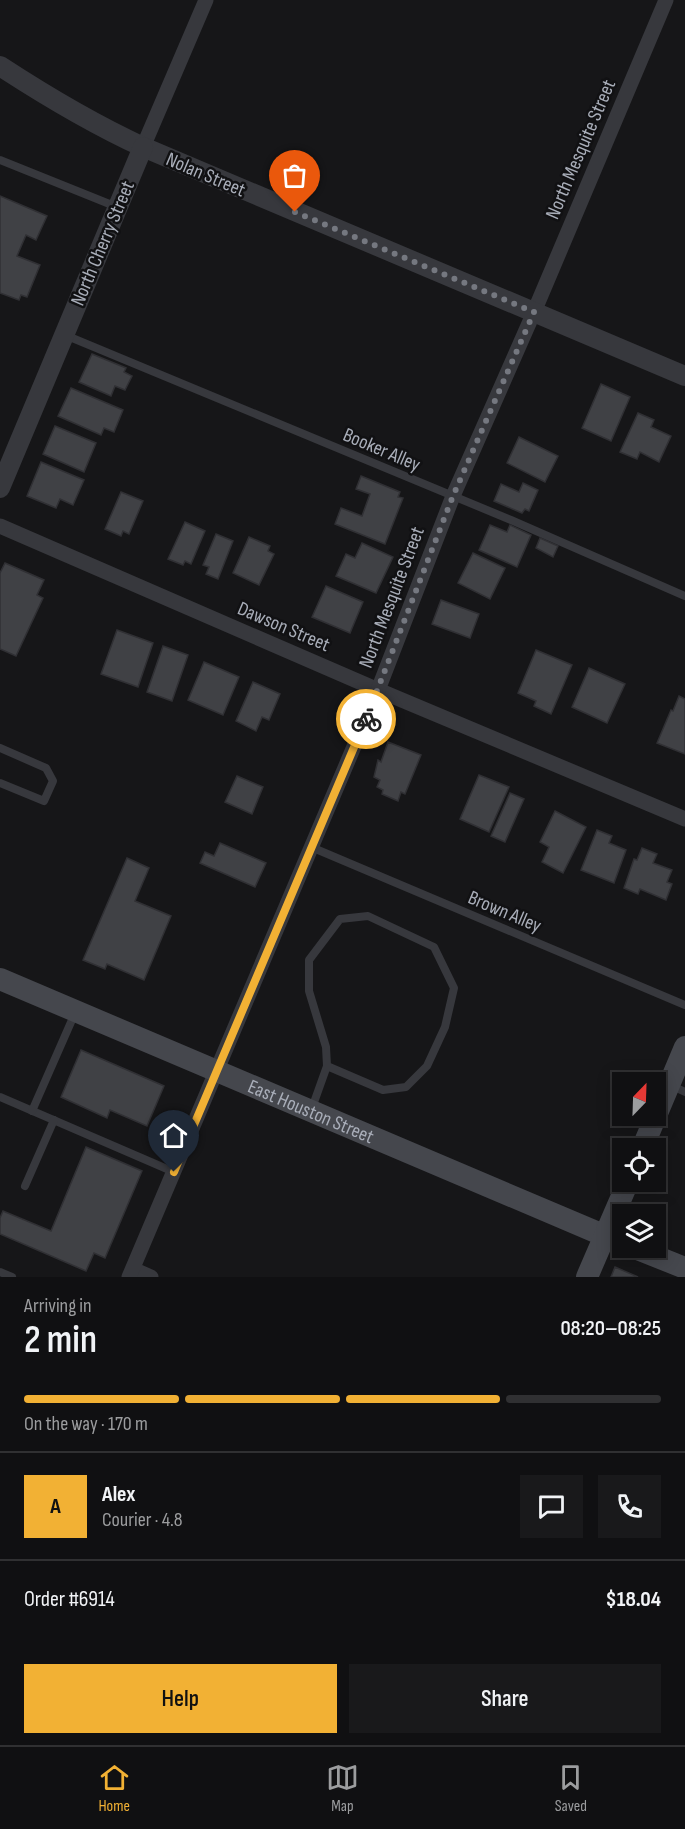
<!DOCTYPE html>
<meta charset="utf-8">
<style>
:root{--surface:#101012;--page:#19191b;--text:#f1f3f6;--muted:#9c9d9f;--line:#303032;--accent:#f2b134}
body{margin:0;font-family:"Sofia Sans Condensed",sans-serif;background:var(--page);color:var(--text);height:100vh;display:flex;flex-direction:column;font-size:22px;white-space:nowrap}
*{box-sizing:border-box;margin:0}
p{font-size:20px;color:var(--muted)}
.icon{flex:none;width:33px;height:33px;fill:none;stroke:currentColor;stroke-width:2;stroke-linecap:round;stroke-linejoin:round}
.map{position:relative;height:1277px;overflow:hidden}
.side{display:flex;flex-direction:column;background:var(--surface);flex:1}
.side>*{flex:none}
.needle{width:39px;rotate:23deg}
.fabs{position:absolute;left:612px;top:1072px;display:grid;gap:12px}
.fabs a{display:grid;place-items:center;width:54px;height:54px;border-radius:0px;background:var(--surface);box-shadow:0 3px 15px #0003,0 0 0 2px var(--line);font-size:30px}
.pin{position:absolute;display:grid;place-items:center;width:51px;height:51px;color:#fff;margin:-62px -26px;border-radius:50% 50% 50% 0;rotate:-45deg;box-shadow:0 0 6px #0007}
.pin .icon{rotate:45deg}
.courier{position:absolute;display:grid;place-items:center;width:60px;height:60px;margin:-30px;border:4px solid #f2b134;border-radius:50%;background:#fff;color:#222;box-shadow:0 2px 8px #0007}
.head em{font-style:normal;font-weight:600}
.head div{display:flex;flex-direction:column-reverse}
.head{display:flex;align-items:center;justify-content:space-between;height:102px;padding:0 24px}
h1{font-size:39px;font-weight:600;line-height:45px}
.bar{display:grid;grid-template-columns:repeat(4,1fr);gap:9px 6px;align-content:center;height:72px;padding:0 24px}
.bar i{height:8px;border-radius:4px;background:var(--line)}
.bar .current{background:var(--accent)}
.bar p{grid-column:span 4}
.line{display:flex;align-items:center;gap:15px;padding:0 24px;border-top:2px solid var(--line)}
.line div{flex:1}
.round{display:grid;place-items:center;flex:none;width:63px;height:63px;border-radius:0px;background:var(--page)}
.button{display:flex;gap:12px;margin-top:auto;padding:12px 24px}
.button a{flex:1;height:69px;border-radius:0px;background:var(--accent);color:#111;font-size:24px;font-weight:600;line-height:69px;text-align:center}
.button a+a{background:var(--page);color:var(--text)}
.dock{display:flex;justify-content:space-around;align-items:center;height:84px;border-top:2px solid var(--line);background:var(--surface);font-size:16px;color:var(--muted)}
.dock a{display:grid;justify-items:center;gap:3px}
.dock .current{color:var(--accent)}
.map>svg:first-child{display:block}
</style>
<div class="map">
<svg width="685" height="1277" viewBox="0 0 685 1277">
<rect width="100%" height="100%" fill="#161618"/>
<g fill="#404145" stroke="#303034" stroke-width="1.5">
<polygon points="0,196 47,216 36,240 26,235 17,256 40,265 27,297 21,295 19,300 0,293"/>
<polygon points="92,354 126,368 124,372 132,376 125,390 115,386 111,396 79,382"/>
<polygon points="601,384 630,397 611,441 582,428"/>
<polygon points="71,388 123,410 114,432 104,428 101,435 58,416"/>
<polygon points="638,413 654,420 651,427 671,436 659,462 640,452 637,459 620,452"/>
<polygon points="55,426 96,443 84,472 43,454"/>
<polygon points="519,437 558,456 545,482 507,463"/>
<polygon points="41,462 84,480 73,505 60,499 56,508 27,496"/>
<polygon points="361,476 400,492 398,497 403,498 385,544 335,524 341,508 362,516 370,494 356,489"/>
<polygon points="523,483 538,490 529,511 525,509 522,513 494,501 501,484 519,492"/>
<polygon points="121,492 143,501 129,534 123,531 121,536 105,529"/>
<polygon points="185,522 205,531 191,564 185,561 183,565 168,559"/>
<polygon points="490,525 507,532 510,525 531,535 517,567 479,550"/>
<polygon points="216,534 233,541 218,579 206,574 209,567 203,565"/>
<polygon points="249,537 270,546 268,551 274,554 259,585 233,573"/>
<polygon points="540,538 558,546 553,557 536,548"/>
<polygon points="362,543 393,557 376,593 336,576 346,554 355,558"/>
<polygon points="473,553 505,568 490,599 458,583"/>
<polygon points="5,563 44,580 37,595 43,598 16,656 0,649 0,573"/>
<polygon points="326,586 363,602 350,633 312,617"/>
<polygon points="441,600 479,614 470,638 432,624"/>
<polygon points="117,630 153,643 138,687 101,674"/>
<polygon points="163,646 188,655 172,701 147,692"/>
<polygon points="536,650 572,665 551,714 534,706 536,701 518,693"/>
<polygon points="204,662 239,677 223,715 188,700"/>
<polygon points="589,668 625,684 607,723 572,707"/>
<polygon points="253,682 280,694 269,720 262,717 256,731 236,721"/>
<polygon points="679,696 685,699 685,754 657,743 671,710 673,711"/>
<polygon points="388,742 421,755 405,794 401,792 398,801 382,794 383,790 377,787 380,780 374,777 378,760 381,762"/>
<polygon points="479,775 509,787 489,832 460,819"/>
<polygon points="237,776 263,787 252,814 225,802"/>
<polygon points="510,793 524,799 505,842 491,836"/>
<polygon points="555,811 586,827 563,873 542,862 549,847 540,842"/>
<polygon points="597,830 612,836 609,843 626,850 614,883 581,870"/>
<polygon points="220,843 266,863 255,887 200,863 205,852 214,856"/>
<polygon points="642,848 657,854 653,863 672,870 667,882 672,884 666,900 640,889 638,894 624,888 634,859 637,860"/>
<polygon points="127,858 149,868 135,901 171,916 144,980 107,964 105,969 83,960"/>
<polygon points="81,1050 164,1086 147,1126 110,1110 107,1118 61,1097"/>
<polygon points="86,1147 142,1171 105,1258 94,1253 86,1271 0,1234 0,1218 3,1211 51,1231"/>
<polygon points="615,1267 638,1277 611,1277"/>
</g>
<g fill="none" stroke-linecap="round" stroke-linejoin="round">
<g stroke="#37383d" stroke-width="8">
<polyline points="0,160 117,207"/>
<polyline points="65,335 511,520 685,596"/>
<polyline points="0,748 46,768 53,781 44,801 0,783"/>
<polyline points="311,847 685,1005"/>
<polyline points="670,1085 685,1092"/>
<polyline points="0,1097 174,1172"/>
<polyline points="312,1108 327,1066 326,1047 309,991 309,960 340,919 368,916 434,947 454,988 445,1027 427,1066 406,1087 383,1090 327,1066"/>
<polyline points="32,1111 75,1013"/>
<polyline points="25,1186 54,1120"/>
<polyline points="0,1272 12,1277"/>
</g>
<g stroke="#37383d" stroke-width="15">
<polyline points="143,147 206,0"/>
<polyline points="0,526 378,690 685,819"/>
<polyline points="133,1269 151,1277"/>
<polyline points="129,1277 378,690 453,496 534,312 666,0"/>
</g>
<g stroke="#37383d" stroke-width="20">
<path d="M0 66C46 96 93 124 143 147L685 376"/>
<polyline points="0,488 143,147"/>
</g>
<g stroke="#45474d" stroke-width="22">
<path id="s1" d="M0 979 622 1243"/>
<polyline points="642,1149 685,1047"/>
<polyline points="635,1248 685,1268"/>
<polyline points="587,1277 628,1182"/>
</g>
</g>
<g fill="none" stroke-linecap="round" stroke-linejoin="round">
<polyline stroke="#757880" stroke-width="6" stroke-dasharray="0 10.8" points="295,212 534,312 453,496 366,719"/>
<polyline stroke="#f2b134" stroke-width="8" points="174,1172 366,719"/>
</g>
<g text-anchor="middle" stroke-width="5" stroke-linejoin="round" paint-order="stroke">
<g font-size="20" fill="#a8adb8" stroke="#111113">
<text transform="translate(580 149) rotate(-67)" y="7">North Mesquite Street</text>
<text transform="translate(206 174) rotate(23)" y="7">Nolan Street</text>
<text transform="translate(102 243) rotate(-67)" y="7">North Cherry Street</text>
<text transform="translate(382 449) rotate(23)" y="7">Booker Alley</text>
<text transform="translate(391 597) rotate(-69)" y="7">North Mesquite Street</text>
<text transform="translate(284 626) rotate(23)" y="7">Dawson Street</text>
<text transform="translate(505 911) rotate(23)" y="7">Brown Alley</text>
<text dy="7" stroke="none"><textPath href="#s1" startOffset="338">East Houston Street</textPath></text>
</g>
</g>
</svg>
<div class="fabs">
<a><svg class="needle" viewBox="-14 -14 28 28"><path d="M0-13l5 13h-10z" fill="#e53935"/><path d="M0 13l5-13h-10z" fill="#9c9d9f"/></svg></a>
<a><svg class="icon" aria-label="locate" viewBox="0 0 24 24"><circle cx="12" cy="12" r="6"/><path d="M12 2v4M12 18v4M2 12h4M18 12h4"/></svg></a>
<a><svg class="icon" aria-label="layers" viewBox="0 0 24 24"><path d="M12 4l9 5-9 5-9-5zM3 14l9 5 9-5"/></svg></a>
</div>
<div class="pin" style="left:295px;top:212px;background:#ea580c"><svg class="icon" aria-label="bag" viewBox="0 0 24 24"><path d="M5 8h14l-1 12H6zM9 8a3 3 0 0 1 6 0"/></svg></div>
<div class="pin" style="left:174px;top:1172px;background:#1f2937"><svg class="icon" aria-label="home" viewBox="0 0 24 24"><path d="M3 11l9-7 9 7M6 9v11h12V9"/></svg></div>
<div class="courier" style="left:366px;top:719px"><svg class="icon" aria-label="bike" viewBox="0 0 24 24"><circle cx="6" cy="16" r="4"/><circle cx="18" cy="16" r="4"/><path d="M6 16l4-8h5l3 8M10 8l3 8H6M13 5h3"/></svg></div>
</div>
<section class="side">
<div class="head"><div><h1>2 min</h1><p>Arriving in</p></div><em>08:20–08:25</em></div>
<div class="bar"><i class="current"></i><i class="current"></i><i class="current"></i><i></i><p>On the way · 170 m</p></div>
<div class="line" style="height:108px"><b class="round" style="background:var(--accent);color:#111">A</b><div><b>Alex</b><p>Courier · 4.8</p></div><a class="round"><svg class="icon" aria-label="chat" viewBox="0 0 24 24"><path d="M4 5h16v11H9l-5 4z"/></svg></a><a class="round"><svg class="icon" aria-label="phone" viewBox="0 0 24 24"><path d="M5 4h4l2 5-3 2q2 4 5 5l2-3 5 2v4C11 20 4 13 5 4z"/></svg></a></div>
<div class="line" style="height:78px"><div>Order #6914</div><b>$18.04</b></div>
<div class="button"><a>Help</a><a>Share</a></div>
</section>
<nav class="dock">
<a class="current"><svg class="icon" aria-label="home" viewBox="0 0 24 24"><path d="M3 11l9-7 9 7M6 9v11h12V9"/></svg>Home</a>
<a><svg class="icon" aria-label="map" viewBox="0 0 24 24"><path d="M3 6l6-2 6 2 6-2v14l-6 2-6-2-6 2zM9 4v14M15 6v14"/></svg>Map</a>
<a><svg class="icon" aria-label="saved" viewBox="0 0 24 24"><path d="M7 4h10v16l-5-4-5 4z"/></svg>Saved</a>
</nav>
